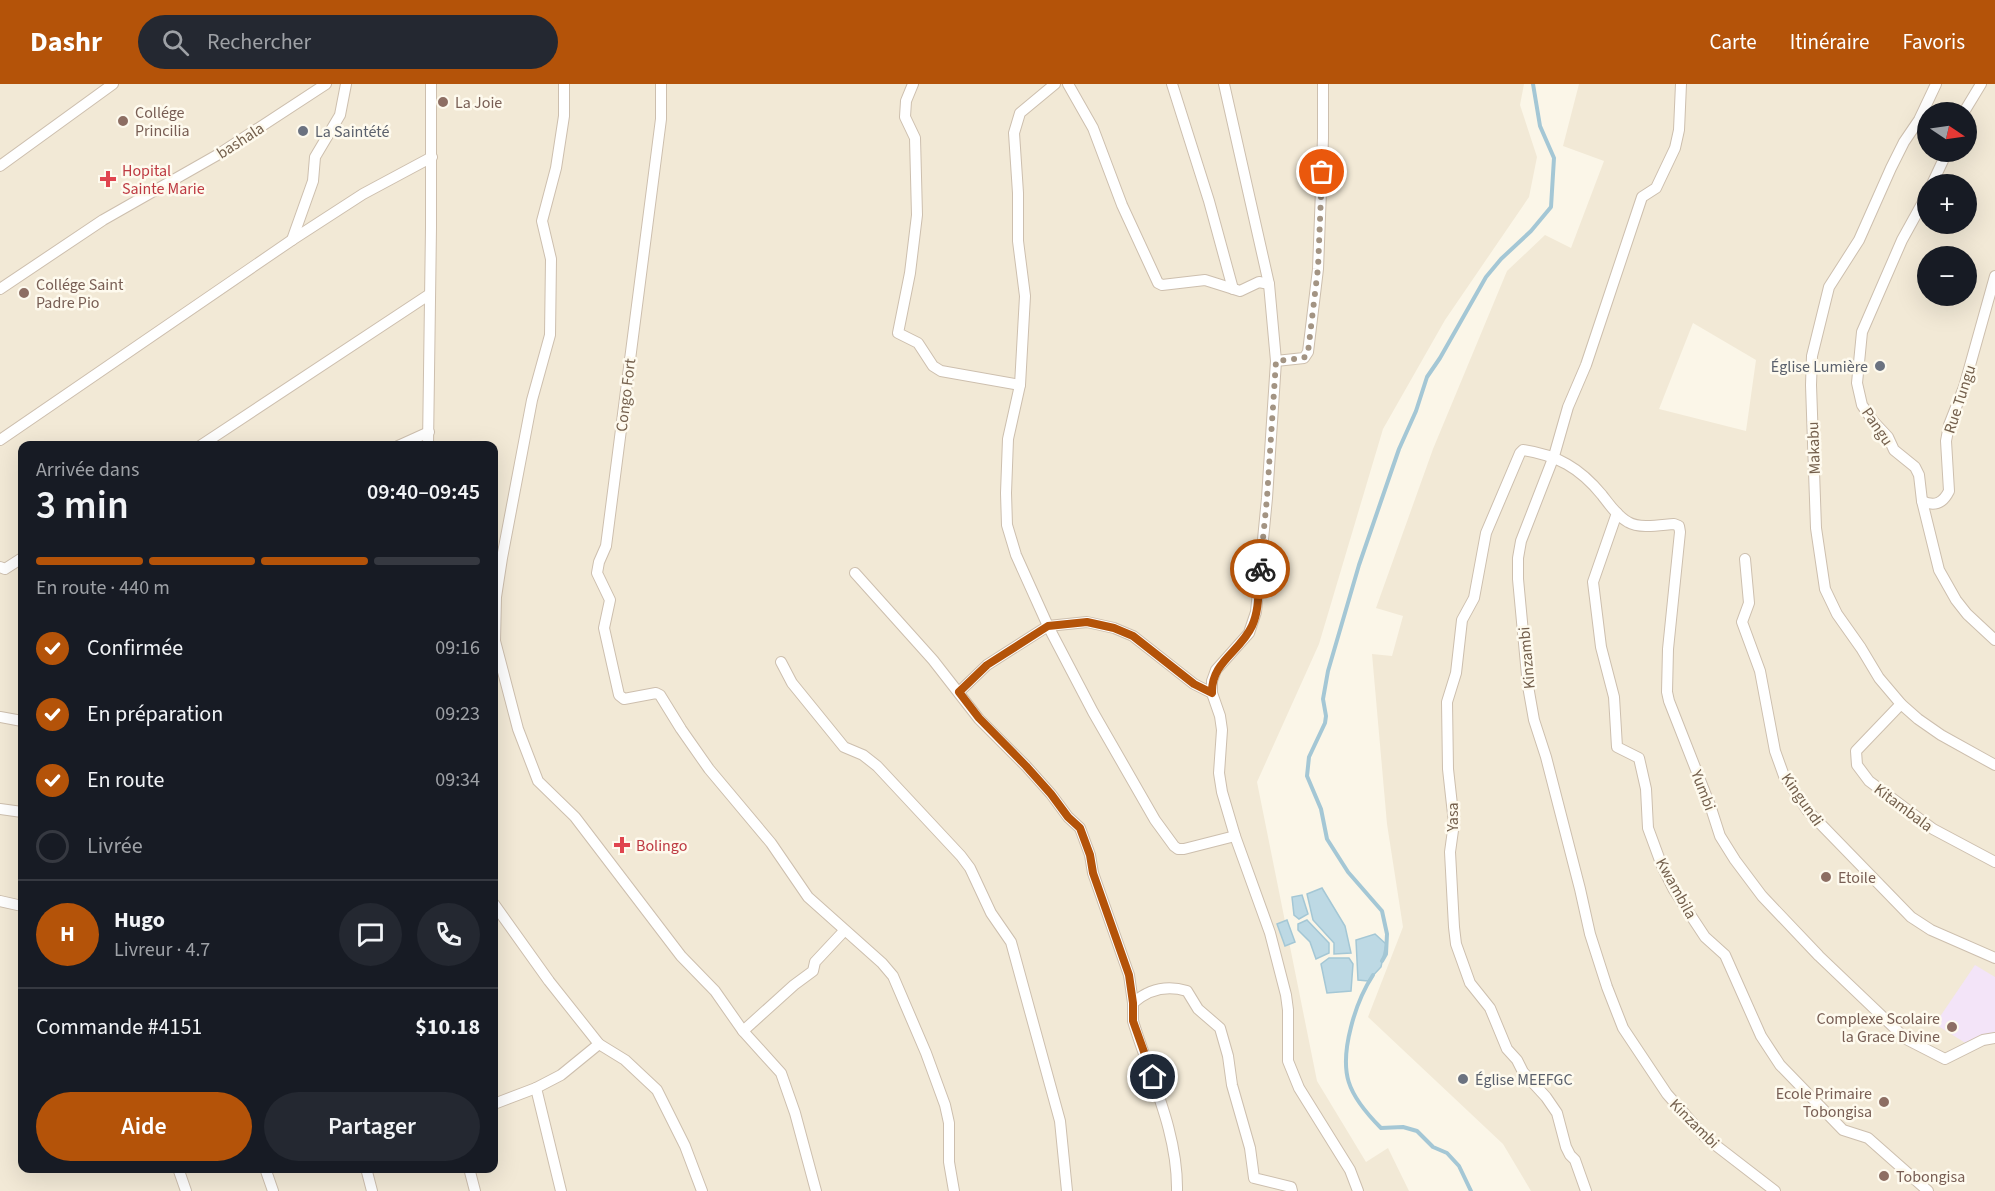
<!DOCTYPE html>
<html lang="fr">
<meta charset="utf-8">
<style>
:root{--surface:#171b24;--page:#242831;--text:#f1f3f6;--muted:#9ea1a6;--line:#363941;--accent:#b45309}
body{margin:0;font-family:"Source Sans 3",sans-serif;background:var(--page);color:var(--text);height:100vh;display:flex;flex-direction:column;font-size:22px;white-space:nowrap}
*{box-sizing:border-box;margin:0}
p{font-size:20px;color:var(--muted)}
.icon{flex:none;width:33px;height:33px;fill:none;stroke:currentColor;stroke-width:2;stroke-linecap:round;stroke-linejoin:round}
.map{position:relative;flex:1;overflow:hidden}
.panel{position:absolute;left:18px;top:357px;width:480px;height:732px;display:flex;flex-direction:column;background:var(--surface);border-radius:12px;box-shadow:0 6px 24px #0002}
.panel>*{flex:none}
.needle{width:39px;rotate:103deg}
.controls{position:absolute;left:1917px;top:18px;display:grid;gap:12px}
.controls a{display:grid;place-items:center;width:60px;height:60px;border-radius:50%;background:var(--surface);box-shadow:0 6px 24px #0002;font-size:30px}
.pin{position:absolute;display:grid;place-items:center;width:51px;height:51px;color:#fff;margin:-26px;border:3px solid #fff;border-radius:50%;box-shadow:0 2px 6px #0007}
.courier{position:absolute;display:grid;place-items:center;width:60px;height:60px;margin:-30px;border:4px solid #b45309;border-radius:50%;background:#fff;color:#222;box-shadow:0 2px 8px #0007}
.summary em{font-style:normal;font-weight:600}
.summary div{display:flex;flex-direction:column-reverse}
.summary{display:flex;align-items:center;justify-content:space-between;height:102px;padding:0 18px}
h1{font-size:39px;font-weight:600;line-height:45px}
.bar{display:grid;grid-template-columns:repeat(4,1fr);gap:9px 6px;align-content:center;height:72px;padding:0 18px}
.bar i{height:8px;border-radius:4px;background:var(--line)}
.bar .selected{background:var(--accent)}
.bar p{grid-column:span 4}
.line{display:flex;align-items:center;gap:15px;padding:0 18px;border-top:2px solid var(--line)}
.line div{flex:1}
.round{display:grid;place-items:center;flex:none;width:63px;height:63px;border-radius:32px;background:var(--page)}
ol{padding:0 18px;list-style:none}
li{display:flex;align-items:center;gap:18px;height:66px}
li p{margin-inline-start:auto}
li .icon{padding:6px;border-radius:50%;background:var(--accent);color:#fff;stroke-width:4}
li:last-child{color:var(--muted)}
li i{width:33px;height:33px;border:3px solid var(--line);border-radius:50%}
.button{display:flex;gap:12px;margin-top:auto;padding:12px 18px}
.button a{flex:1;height:69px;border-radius:36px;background:var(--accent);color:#fff;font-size:24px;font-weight:600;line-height:69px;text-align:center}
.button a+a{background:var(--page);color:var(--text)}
header{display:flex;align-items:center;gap:36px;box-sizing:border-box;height:84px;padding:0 30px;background:var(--accent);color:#fff}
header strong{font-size:28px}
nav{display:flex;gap:33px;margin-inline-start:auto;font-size:21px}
.search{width:420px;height:54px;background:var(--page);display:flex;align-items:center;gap:15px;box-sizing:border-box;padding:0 21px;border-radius:33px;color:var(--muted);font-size:22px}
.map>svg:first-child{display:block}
</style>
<header>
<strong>Dashr</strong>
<div class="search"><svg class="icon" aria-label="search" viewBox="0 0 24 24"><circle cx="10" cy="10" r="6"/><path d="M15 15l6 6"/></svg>Rechercher</div>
<nav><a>Carte</a><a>Itinéraire</a><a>Favoris</a></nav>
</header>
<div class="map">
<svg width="1995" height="1107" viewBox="0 0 1995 1107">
<rect width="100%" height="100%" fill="#fbf6e8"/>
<g fill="#f2e9d6" fill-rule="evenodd">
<path d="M0 0H1524L1520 21 1537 73 1529 113 1445 236 1383 345 1319 560 1257 698 1317 997 1366 1078 1388 1064 1409 1107H0ZM22 362H494V1084H22Z"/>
<path d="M1579 0H1995V1107H1531L1503 1060 1368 933 1403 843 1387 740 1372 570 1392 572 1403 532 1376 524 1433 365 1507 187 1545 151 1571 164 1604 77 1563 62ZM1928 28H1966V68H1928ZM1928 100H1966V140H1928ZM1928 172H1966V212H1928ZM1693 239 1756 276 1746 347 1659 325Z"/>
</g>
<polygon fill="#f3e4f8" points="1975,881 1995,893 1995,950 1967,960 1935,940"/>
<g fill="#bdd9e4" stroke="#a4c7d5" stroke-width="1.5">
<polygon points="1322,804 1345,842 1351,869 1334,870 1334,859 1313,836 1307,810"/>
<polygon points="1302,811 1308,830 1299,835 1294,831 1292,813"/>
<polygon points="1287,836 1295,858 1285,862 1277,840"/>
<polygon points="1307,836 1329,859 1329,869 1316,875 1310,858 1298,846 1298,840"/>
<polygon points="1375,850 1386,860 1381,883 1368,897 1358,896 1356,856"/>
<polygon points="1329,874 1349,874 1353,880 1351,907 1327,909 1321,880"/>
</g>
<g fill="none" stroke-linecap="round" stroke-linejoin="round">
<g stroke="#a4c7d5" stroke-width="4">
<polyline points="1382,877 1386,870 1387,850 1382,827 1348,788 1327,755 1321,725 1307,692 1309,673 1325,639 1326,632 1323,615 1328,587 1359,481 1399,365 1416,327 1427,293 1440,274 1486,193 1501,175 1531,147 1551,123 1554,74 1540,42 1533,0"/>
<path d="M1373 891C1362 908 1356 923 1351 943 1339 989 1347 1010 1381 1044L1403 1043 1417 1047 1433 1063 1447 1069 1459 1082 1471 1107"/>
</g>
<defs>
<g id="minor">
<polyline points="564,0 564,32 556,84 542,137 551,175 550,251 532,316 502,474 496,513 495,557 518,645 538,697 575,733 681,872 715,907 743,947 781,989 795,1029 816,1107"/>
<polyline points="661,0 661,35 606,462 599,478 597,489 610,516 604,544 619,611 624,615 656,609 660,611 681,645 709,685 771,759 808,813 882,879 893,892 926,969 945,1021 949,1039 949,1078 954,1107"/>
<polyline points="913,0 906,17 905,33 915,54 917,131 910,189 898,249 918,259 933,282 941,287 1020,301"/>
<polyline points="1055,0 1020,29 1014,49 1018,109 1018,157 1025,212 1020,301 1008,355 1006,409 1007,441 1016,471 1048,542 1093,628 1155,736 1174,762 1178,765 1184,765 1235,752"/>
<polyline points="1068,0 1093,44 1122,121 1158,199 1162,201 1205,196 1240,207 1259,198 1269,200"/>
<polyline points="1172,0 1209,117 1233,205"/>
<polyline points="1224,0 1269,200 1276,277 1267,414 1256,528 1249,549 1216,586 1212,597 1212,609 1220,632 1222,646 1219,689 1222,708 1235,752 1270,849 1286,911 1288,926 1288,977 1299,1004 1350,1086 1358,1107"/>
<polyline points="1681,0 1679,46 1675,64 1656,104 1642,113 1586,281 1568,323 1554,372 1521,457 1518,474 1518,495 1528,602 1534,636 1546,673 1580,805 1590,850 1607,903 1623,944 1667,1010 1705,1053 1775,1107"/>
<polyline points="1936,0 1919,36 1904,58 1891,84 1859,156 1829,203 1812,272 1811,301 1816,444 1825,505 1837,530 1861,564 1879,594 1901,620 1918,635 1941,651 1995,681"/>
<polyline points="1964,28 1981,0"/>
<polyline points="0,82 113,0"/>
<polyline points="1932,100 1947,68"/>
<polyline points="1928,109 1902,156 1862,248 1857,299 1862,321 1873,337 1888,353 1894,366 1915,383 1919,391 1922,417 1939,486 1956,516 1967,530 1995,556"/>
<polyline points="292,156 313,97 315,73 340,31 346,0"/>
<polyline points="0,205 103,136 219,70 326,0"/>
<polyline points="1276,277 1304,274 1308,268 1318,185 1323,54 1323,0"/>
<polyline points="0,356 292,156 363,110 432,73"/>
<polyline points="200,362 430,210"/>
<polyline points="398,362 429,348"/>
<polyline points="428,362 431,143 431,0"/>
<path d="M1922 417C1935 423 1943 419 1949 407L1946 357 1949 341 1964 303 1995 192"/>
<polyline points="1617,429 1593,498 1601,563 1614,613 1617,663 1639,674 1646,705 1648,744 1662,782 1674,806 1705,853 1725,871 1761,952 1780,981 1843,1046 1868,1054 1928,1107"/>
<polyline points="1745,475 1749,519 1742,538 1760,587 1775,667 1784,692 1807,726 1911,833 1931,846 1995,874"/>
<polyline points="0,483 5,485 22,474"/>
<path d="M855 489 933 576 979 635 1026 682 1051 710 1068 733 1080 744 1090 771 1093 789 1129 891 1133 919V937C1150 993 1178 1048 1177 1107"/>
<polyline points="781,578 792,599 844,663 863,671 877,682 961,772 970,784 991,829 1011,858 1060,1037 1067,1107"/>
<polyline points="959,608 987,581 1048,542 1087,538 1114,544 1133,552 1194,600 1212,609"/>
<polyline points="1901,620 1856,667 1857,681 1869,697 1933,745 1995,778"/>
<polyline points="0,633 22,637"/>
<polyline points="0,725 22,728"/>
<polyline points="0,817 22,822"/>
<polyline points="494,820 549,897 599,960 625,976 657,1006 685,1062 702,1107"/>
<path d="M1133 919C1149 905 1167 901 1187 907L1198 925 1220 944 1228 972 1232 1001 1250 1064 1254 1094 1291 1103 1292 1107"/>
<polyline points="743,947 794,901 813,887 815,878 844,847"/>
<polyline points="494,1020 536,1004"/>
<polyline points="178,1084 186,1107"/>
<polyline points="265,1084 273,1107"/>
<polyline points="366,1084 372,1107"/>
<polyline points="469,1084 475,1107"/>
<polyline points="561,1107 536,1004 561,991 599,960"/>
<path d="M1586 1107 1575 1076 1570 1071 1566 1063 1557 1029 1546 1013 1523 988 1517 976 1507 965 1490 924 1470 899 1456 860 1454 843 1450 768 1454 739 1448 685 1447 618 1456 589 1462 536 1474 514 1486 449 1520 369 1523 366C1557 371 1580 384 1602 411 1609 420 1617 432 1628 438 1640 445 1660 441 1674 440L1679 442 1680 448 1668 565 1667 608 1669 617 1711 724 1720 752 1735 776 1762 812 1819 872 1906 955 1945 975 1983 956 1995 954"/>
</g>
</defs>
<use href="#minor" stroke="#cdbfae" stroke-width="12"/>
<use href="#minor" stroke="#fff" stroke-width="10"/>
</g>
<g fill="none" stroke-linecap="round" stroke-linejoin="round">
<polyline stroke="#a39483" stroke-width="6" stroke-dasharray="0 10.8" points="1260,485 1267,414 1276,277 1304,274 1308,268 1318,184 1322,88"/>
<path stroke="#b45309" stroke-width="8" d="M1153 993 1133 937V919L1129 891 1093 789 1090 771 1080 744 1068 733 1051 710 1026 682 979 634 959 608 987 581 1048 542 1087 538 1114 544 1133 552 1194 600 1212 609C1211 578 1240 568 1252 542 1260 525 1258 503 1260 485"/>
</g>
<g fill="#8d6e63" stroke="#fefaee" stroke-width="2">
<circle cx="443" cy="18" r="6"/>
<circle cx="123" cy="37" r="6"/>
<circle cx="24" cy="209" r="6"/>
<circle cx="1826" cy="793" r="6"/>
<circle cx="1952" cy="943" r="6"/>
<circle cx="1884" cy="1018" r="6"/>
<circle cx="1884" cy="1092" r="6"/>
</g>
<g fill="#6b7280" stroke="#fefaee" stroke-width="2">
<circle cx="303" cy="47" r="6"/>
<circle cx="1880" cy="282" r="6"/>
<circle cx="1463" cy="995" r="6"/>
</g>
<g fill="#e0444e" stroke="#fefaee" stroke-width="2">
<path d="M105 86h6v6h6v6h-6v6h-6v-6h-6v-6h6z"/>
<path d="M619 752h6v6h6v6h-6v6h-6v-6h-6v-6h6z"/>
</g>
<g text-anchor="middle" stroke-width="5" stroke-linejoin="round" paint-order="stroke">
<g font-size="16" fill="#785e54" stroke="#fefaee" text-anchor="start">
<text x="455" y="24">La Joie</text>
<text x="135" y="34">Collége<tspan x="135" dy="18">Princilia</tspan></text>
<text x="36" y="206">Collége Saint<tspan x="36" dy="18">Padre Pio</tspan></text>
<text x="1838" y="799">Etoile</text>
<text x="1940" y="940" text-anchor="end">Complexe Scolaire<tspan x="1940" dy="18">la Grace Divine</tspan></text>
<text x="1872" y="1015" text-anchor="end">Ecole Primaire<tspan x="1872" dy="18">Tobongisa</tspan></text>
<text x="1896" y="1098">Tobongisa</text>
</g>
<g font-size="16" fill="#5b616d" stroke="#fefaee" text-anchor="start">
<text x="315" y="53">La Saintété</text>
<text x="1868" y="288" text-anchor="end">Église Lumière</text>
<text x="1475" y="1001">Église MEEFGC</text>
</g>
<g font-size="16" fill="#74604d" stroke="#fefaee">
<text transform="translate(240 56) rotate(-33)" y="6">bashala</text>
<text transform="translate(625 311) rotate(-83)" y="6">Congo Fort</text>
<text transform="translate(1959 315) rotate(-72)" y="6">Rue Tungu</text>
<text transform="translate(1878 342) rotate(56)" y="6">Pangu</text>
<text transform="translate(1813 364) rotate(-92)" y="6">Makabu</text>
<text transform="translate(1526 574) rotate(-95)" y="6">Kinzambi</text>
<text transform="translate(1704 706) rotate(69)" y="6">Yumbi</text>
<text transform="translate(1803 715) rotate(55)" y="6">Kingundi</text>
<text transform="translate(1904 723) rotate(37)" y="6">Kitambala</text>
<text transform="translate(1452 733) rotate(-90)" y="6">Yasa</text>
<text transform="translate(1677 804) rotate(61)" y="6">Kwambila</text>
<text transform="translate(1695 1039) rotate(45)" y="6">Kinzambi</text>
</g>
<g font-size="16" fill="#be3a42" stroke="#fefaee" text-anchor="start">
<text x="122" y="92">Hopital<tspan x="122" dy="18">Sainte Marie</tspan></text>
<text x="636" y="767">Bolingo</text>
</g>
</g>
</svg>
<div class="controls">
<a><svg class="needle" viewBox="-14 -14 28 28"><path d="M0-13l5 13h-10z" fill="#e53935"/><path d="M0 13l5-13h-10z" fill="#9ea1a6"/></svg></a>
<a>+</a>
<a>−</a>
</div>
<div class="pin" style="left:1322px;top:88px;background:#ea580c"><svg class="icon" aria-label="bag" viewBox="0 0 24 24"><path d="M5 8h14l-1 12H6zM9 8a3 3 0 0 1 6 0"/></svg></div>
<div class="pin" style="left:1153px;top:993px;background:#1f2937"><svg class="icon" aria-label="home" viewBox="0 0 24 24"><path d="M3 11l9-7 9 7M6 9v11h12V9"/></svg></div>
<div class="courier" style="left:1260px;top:485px"><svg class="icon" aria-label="bike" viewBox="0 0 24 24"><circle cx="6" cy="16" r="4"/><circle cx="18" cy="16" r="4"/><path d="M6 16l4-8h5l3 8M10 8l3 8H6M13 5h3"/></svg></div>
<section class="panel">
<div class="summary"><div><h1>3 min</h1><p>Arrivée dans</p></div><em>09:40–09:45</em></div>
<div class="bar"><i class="selected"></i><i class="selected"></i><i class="selected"></i><i></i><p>En route · 440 m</p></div>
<ol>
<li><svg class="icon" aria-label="check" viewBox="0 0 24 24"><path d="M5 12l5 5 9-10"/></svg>Confirmée<p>09:16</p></li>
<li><svg class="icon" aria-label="check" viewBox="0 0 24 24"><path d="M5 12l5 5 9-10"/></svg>En préparation<p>09:23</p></li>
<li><svg class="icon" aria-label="check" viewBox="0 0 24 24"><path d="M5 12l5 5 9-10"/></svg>En route<p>09:34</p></li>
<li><i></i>Livrée</li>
</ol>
<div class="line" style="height:108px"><b class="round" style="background:var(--accent);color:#fff">H</b><div><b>Hugo</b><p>Livreur · 4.7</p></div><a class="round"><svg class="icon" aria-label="chat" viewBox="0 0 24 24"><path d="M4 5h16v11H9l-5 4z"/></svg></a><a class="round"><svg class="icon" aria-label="phone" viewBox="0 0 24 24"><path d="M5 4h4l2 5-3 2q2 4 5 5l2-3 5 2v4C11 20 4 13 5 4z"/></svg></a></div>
<div class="line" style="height:78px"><div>Commande #4151</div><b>$10.18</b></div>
<div class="button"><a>Aide</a><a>Partager</a></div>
</section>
</div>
